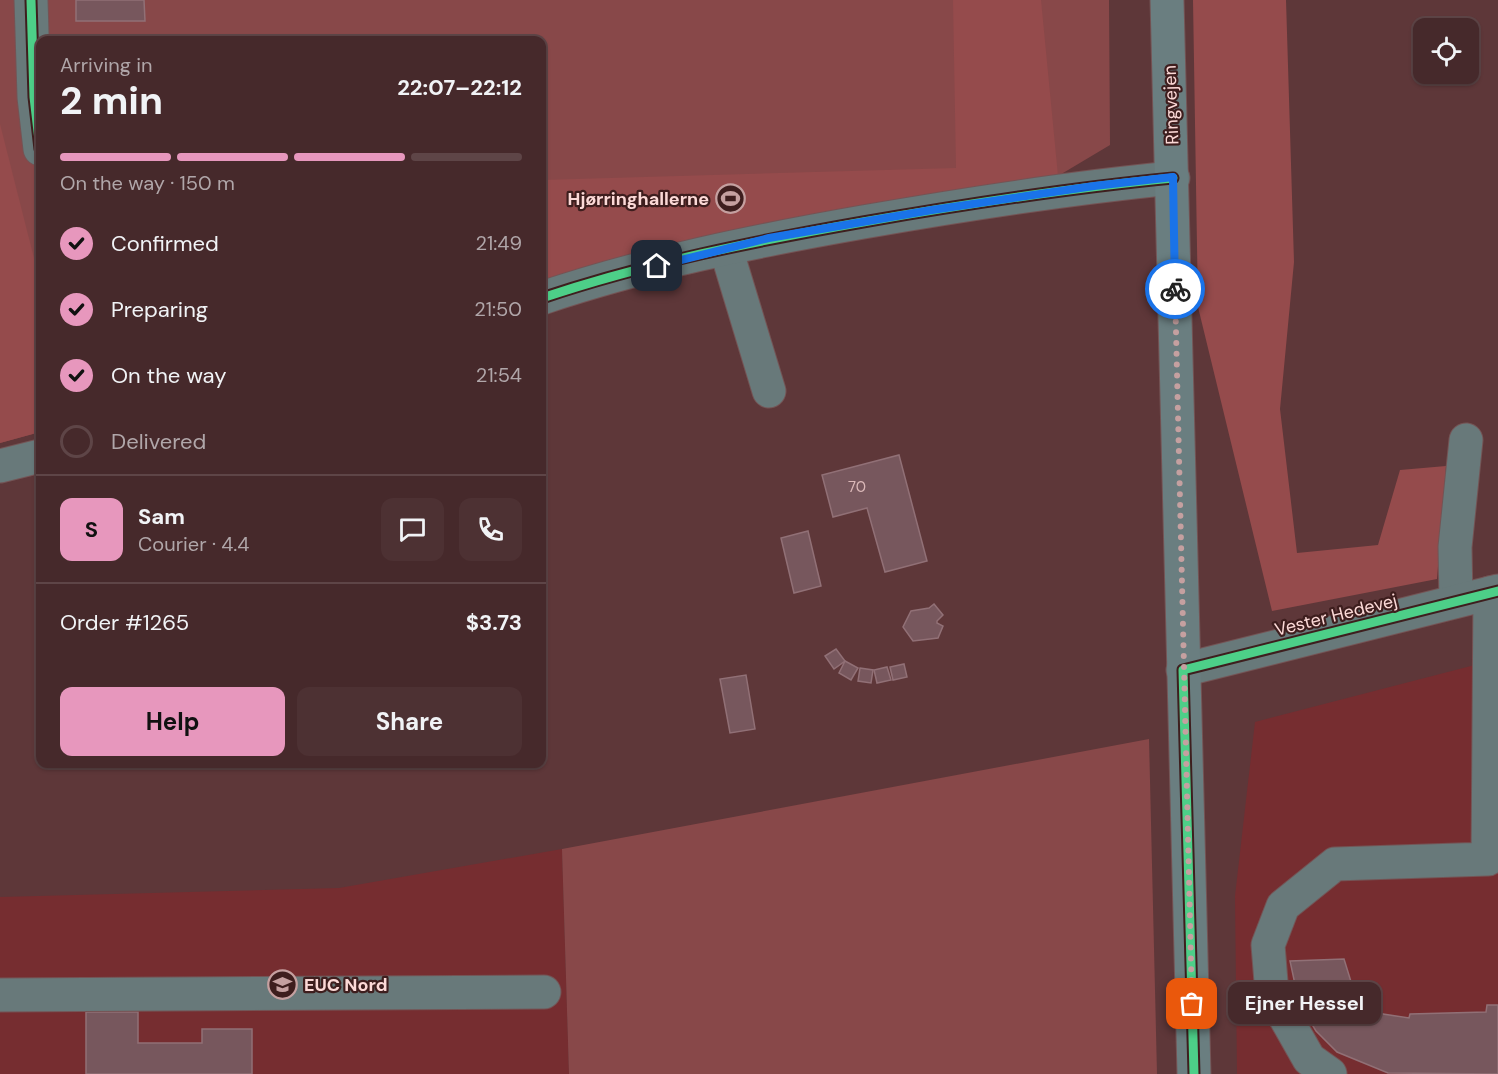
<!DOCTYPE html>
<meta charset="utf-8">
<style>
:root{--surface:#46292b;--page:#4d3133;--text:#f1f3f6;--muted:#b0a6a9;--line:#5e4547;--accent:#e797bd}
body{margin:0;font-family:"DM Sans",sans-serif;background:var(--page);color:var(--text);height:100vh;display:flex;flex-direction:column;font-size:22px;white-space:nowrap}
*{box-sizing:border-box;margin:0}
p{font-size:20px;color:var(--muted)}
.icon{flex:none;width:33px;height:33px;fill:none;stroke:currentColor;stroke-width:2;stroke-linecap:round;stroke-linejoin:round}
.map{position:relative;flex:1;overflow:hidden}
.side{position:absolute;left:36px;top:36px;width:510px;height:732px;display:flex;flex-direction:column;background:var(--surface);border-radius:12px;box-shadow:0 2px 4px #0004,0 0 0 2px var(--line)}
.side>*{flex:none}
.tools{position:absolute;left:1413px;top:18px;display:grid;gap:12px}
.tools a{display:grid;place-items:center;width:66px;height:66px;border-radius:12px;background:var(--surface);box-shadow:0 2px 4px #0004,0 0 0 2px var(--line);font-size:30px}
.pin{position:absolute;display:grid;place-items:center;width:51px;height:51px;color:#fff;margin:-26px;border-radius:12px;box-shadow:0 3px 9px #0006}
.courier{position:absolute;display:grid;place-items:center;width:60px;height:60px;margin:-30px;border:4px solid #1a73e8;border-radius:50%;background:#fff;color:#222;box-shadow:0 2px 8px #0007}
.bubble{position:absolute;height:42px;border-radius:12px;background:var(--surface);box-shadow:0 2px 4px #0004,0 0 0 2px var(--line);font-size:20px;font-weight:700;line-height:42px;text-align:center}
.summary em{font-style:normal;font-weight:700}
.summary div{display:flex;flex-direction:column-reverse}
.summary{display:flex;align-items:center;justify-content:space-between;height:102px;padding:0 24px}
h1{font-size:39px;font-weight:700;line-height:45px}
.bar{display:grid;grid-template-columns:repeat(4,1fr);gap:9px 6px;align-content:center;height:72px;padding:0 24px}
.bar i{height:8px;border-radius:4px;background:var(--line)}
.bar .on{background:var(--accent)}
.bar p{grid-column:span 4}
.line{display:flex;align-items:center;gap:15px;padding:0 24px;border-top:2px solid var(--line)}
.line div{flex:1}
.round{display:grid;place-items:center;flex:none;width:63px;height:63px;border-radius:12px;background:var(--page)}
ol{padding:0 24px;list-style:none}
li{display:flex;align-items:center;gap:18px;height:66px}
li p{margin-inline-start:auto}
li .icon{padding:6px;border-radius:50%;background:var(--accent);color:#111;stroke-width:4}
li:last-child{color:var(--muted)}
li i{width:33px;height:33px;border:3px solid var(--line);border-radius:50%}
.cta{display:flex;gap:12px;margin-top:auto;padding:12px 24px}
.cta a{flex:1;height:69px;border-radius:12px;background:var(--accent);color:#111;font-size:24px;font-weight:700;line-height:69px;text-align:center}
.cta a+a{background:var(--page);color:var(--text)}
.map>svg:first-child{display:block}
</style>
<div class="map">
<svg width="1498" height="1074" viewBox="0 0 1498 1074">
<rect width="100%" height="100%" fill="#5e3739"/>
<g fill="#762d30">
<polygon points="1498,659 1498,1074 1237,1074 1235,896 1255,722"/>
<polygon points="562,849 569,1074 0,1074 0,897 339,888"/>
</g>
<g fill="#884849">
<polygon points="0,0 1109,0 1110,145 1058,176 542,282 542,40 40,40 40,432 0,443"/>
<polygon points="1149,739 1157,1074 569,1074 562,849"/>
</g>
<g fill="#954b4c">
<polygon points="953,0 1041,0 1058,176 542,282 542,180 956,168"/>
<polygon points="1193,0 1286,0 1294,262 1280,409 1297,553 1378,545 1400,470 1446,466 1437,579 1272,611 1198,307"/>
<polygon points="0,124 40,282 40,432 0,443"/>
</g>
<g fill="#77575d" stroke="#917076" stroke-width="1.5">
<polygon points="76,0 144,0 145,21 76,21"/>
<polygon points="899,455 927,561 885,572 867,508 833,517 822,475"/>
<polygon points="808,531 821,586 794,593 781,538"/>
<polygon points="934,604 943,615 937,621 937,623 943,626 938,638 913,641 903,627 911,611 929,608"/>
<polygon points="836,649 845,661 834,669 825,656"/>
<polygon points="845,661 858,668 851,680 839,673"/>
<polygon points="904,664 907,677 893,680 890,667"/>
<polygon points="887,667 891,680 877,683 874,670"/>
<polygon points="860,668 873,670 871,683 858,681"/>
<polygon points="746,675 755,729 730,733 720,679"/>
<polygon points="1344,959 1352,985 1364,1001 1383,1014 1409,1018 1410,1014 1486,1012 1487,1005 1498,1005 1498,1074 1388,1073 1337,1052 1316,1031 1299,1003 1290,961"/>
<polygon points="86,1012 138,1012 138,1043 202,1043 202,1029 252,1029 252,1074 86,1074"/>
</g>
<g fill="none" stroke-linecap="round" stroke-linejoin="round">
<defs>
<g id="minor">
<polyline points="31,0 34,97 40,149"/>
<polyline points="726,249 769,391"/>
<path d="M542 298C646 263 755 241 863 222 966 204 1069 188 1173 178"/>
<polyline points="0,466 40,456"/>
<polyline points="1456,601 1455,547 1466,440"/>
<polyline points="1183,670 1498,591"/>
<polyline points="0,995 544,992"/>
<polyline points="1330,1074 1309,1059 1272,994 1268,945 1283,906 1335,864 1488,859 1490,593"/>
</g>
<polyline id="major" points="1167,0 1194,1074"/>
</defs>
<use href="#minor" stroke="#745455" stroke-width="35"/>
<use href="#major" stroke="#745455" stroke-width="35"/>
<use href="#minor" stroke="#68797a" stroke-width="33"/>
<use href="#major" stroke="#6a7e80" stroke-width="33"/>
<defs>
<g id="cycleway">
<polyline points="31,0 34,97 40,149"/>
<path d="M542 298C646 263 755 241 863 222 966 204 1069 188 1173 178"/>
<polyline points="1194,1074 1183,670 1498,591"/>
</g>
</defs>
<use href="#cycleway" stroke="#3e1e1e" stroke-width="13"/>
<use href="#cycleway" stroke="#4dcf88" stroke-width="9"/>
</g>
<g fill="none" stroke-linecap="round" stroke-linejoin="round">
<polyline stroke="#c5a0a0" stroke-width="6" stroke-dasharray="0 10.8" points="1175,289 1192,1004"/>
<polyline stroke="#1a73e8" stroke-width="8" points="657,266 769,238 932,210 1094,186 1173,177 1175,289"/>
</g>
<defs>
<symbol id="stadium-ring" viewBox="-11 -11 22 22"><circle r="9.5" fill="#3e1e1e" stroke="#c5a0a0" stroke-width="1.5"/><path d="M0-5a6.5 5 0 1 0 0 10a6.5 5 0 1 0 0-10ZM-3.5-1.8h7v3.6h-7Z" fill="#c5a0a0"/></symbol>
<symbol id="school-ring" viewBox="-11 -11 22 22"><circle r="9.5" fill="#3e1e1e" stroke="#c5a0a0" stroke-width="1.5"/><path d="M0-5L7-2L0 1L-7-2ZM-4 1L0 2.5L4 1V4Q0 6-4 4Z" fill="#c5a0a0"/></symbol>
</defs>
<g fill-rule="evenodd">
<use href="#stadium-ring" x="714" y="182" width="33" height="33"/>
<use href="#school-ring" x="266" y="968" width="33" height="33"/>
</g>
<g text-anchor="middle" stroke-width="4.5" stroke-linejoin="round" paint-order="stroke">
<g font-size="15" fill="#dbb8b8">
<text x="857" y="492">70</text>
</g>
<g font-size="18" fill="#fcd9d7" stroke="#3e1e1e">
<text transform="translate(1171 105) rotate(-92)" y="6">Ringvejen</text>
<text transform="translate(1336 615) rotate(-14)" y="6">Vester Hedevej</text>
</g>
<g font-size="18" font-weight="bold" fill="#fcd9d7" stroke="#3e1e1e" text-anchor="end">
<text x="709" y="205">Hjørringhallerne</text>
<text x="304" y="991" text-anchor="start">EUC Nord</text>
</g>
</g>
</svg>
<div class="tools">
<a><svg class="icon" aria-label="locate" viewBox="0 0 24 24"><circle cx="12" cy="12" r="6"/><path d="M12 2v4M12 18v4M2 12h4M18 12h4"/></svg></a>
</div>
<div class="pin" style="left:1192px;top:1004px;background:#ea580c"><svg class="icon" aria-label="bag" viewBox="0 0 24 24"><path d="M5 8h14l-1 12H6zM9 8a3 3 0 0 1 6 0"/></svg></div>
<div class="pin" style="left:657px;top:266px;background:#1f2937"><svg class="icon" aria-label="home" viewBox="0 0 24 24"><path d="M3 11l9-7 9 7M6 9v11h12V9"/></svg></div>
<div class="courier" style="left:1175px;top:289px"><svg class="icon" aria-label="bike" viewBox="0 0 24 24"><circle cx="6" cy="16" r="4"/><circle cx="18" cy="16" r="4"/><path d="M6 16l4-8h5l3 8M10 8l3 8H6M13 5h3"/></svg></div>
<div class="bubble" style="left:1228px;top:982px;width:153px">Ejner Hessel</div>
<section class="side">
<div class="summary"><div><h1>2 min</h1><p>Arriving in</p></div><em>22:07–22:12</em></div>
<div class="bar"><i class="on"></i><i class="on"></i><i class="on"></i><i></i><p>On the way · 150 m</p></div>
<ol>
<li><svg class="icon" aria-label="check" viewBox="0 0 24 24"><path d="M5 12l5 5 9-10"/></svg>Confirmed<p>21:49</p></li>
<li><svg class="icon" aria-label="check" viewBox="0 0 24 24"><path d="M5 12l5 5 9-10"/></svg>Preparing<p>21:50</p></li>
<li><svg class="icon" aria-label="check" viewBox="0 0 24 24"><path d="M5 12l5 5 9-10"/></svg>On the way<p>21:54</p></li>
<li><i></i>Delivered</li>
</ol>
<div class="line" style="height:108px"><b class="round" style="background:var(--accent);color:#111">S</b><div><b>Sam</b><p>Courier · 4.4</p></div><a class="round"><svg class="icon" aria-label="chat" viewBox="0 0 24 24"><path d="M4 5h16v11H9l-5 4z"/></svg></a><a class="round"><svg class="icon" aria-label="phone" viewBox="0 0 24 24"><path d="M5 4h4l2 5-3 2q2 4 5 5l2-3 5 2v4C11 20 4 13 5 4z"/></svg></a></div>
<div class="line" style="height:78px"><div>Order #1265</div><b>$3.73</b></div>
<div class="cta"><a>Help</a><a>Share</a></div>
</section>
</div>
